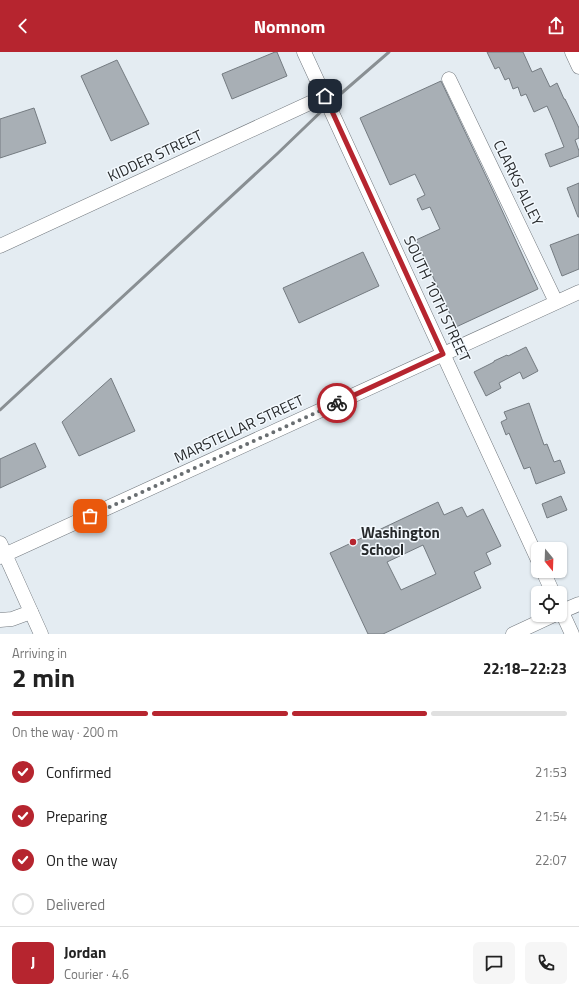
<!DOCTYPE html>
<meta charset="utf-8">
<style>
:root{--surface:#fff;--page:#f6f6f6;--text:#222;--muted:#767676;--line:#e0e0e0;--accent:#b6252f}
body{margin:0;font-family:"Titillium Web",sans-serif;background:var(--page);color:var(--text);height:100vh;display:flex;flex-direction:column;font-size:15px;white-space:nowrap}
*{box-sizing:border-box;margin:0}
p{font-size:13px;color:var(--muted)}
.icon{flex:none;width:22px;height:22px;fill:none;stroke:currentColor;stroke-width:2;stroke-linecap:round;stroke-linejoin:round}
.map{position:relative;height:582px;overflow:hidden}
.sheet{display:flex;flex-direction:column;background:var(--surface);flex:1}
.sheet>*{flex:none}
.needle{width:26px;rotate:161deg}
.fabs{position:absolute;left:531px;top:490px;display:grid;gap:8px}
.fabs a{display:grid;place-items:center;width:36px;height:36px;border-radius:6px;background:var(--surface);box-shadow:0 1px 3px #0004;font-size:20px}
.pin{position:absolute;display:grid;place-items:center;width:34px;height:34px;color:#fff;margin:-17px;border-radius:8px;box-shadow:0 2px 6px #0006}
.courier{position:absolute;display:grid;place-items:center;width:40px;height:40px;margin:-20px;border:3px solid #b6252f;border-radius:50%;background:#fff;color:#222;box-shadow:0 1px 5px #0007}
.summary em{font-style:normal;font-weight:700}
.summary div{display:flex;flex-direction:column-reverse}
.summary{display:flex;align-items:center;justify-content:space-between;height:68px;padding:0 12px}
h1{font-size:26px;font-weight:700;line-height:30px}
.bar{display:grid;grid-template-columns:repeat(4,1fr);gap:6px 4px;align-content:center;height:48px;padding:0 12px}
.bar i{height:5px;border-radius:3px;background:var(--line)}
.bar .selected{background:var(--accent)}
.bar p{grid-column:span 4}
.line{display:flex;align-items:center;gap:10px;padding:0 12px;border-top:1px solid var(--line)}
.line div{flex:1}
.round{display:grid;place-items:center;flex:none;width:42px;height:42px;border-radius:6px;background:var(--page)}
ol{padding:0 12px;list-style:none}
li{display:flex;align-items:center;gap:12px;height:44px}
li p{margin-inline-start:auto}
li .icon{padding:4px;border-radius:50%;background:var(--accent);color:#fff;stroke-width:4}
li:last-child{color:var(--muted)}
li i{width:22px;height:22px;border:2px solid var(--line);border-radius:50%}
header{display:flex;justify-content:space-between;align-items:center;height:52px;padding:0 12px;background:var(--accent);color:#fff;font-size:18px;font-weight:700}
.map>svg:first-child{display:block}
</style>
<header><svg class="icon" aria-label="back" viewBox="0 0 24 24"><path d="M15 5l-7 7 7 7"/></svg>Nomnom<svg class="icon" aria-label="share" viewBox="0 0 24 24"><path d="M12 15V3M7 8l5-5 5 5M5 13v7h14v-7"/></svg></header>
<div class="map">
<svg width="579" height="582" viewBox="0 0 579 582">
<rect width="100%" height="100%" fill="#e4ecf2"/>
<g fill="#a8afb5" stroke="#747b81" fill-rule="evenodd">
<polygon points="275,0 277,0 287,24 232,47 222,22"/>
<polygon points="487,0 523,0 532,20 541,16 550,35 557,31 564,47 565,47 579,76 579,86 575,88 579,99 579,104 550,115 545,102 564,95 554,70 547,54 534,60 526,42 521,44 518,35 513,37 509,26 505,28 499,15 495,17"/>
<polygon points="117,8 149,72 111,89 81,24"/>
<polygon points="441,29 494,141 538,237 456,275 416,188 440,177 430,155 422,158 417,147 425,143 415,122 390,133 360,66"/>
<polygon points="34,56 46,91 0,106 0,67"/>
<polygon points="579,131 579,165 578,165 567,136"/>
<polygon points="579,182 579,217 562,224 550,193"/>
<polygon points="363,200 379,234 299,271 283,236"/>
<polygon points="526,295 538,319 523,327 520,320 499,331 501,336 486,344 474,320 494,310 494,309 507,303 508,304"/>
<polygon points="111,326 135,379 79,404 62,370"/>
<polygon points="529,351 544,393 547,392 554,410 560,408 565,421 536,432 530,415 524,417 509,381 506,383 501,370 507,367 504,360"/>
<polygon points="35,391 46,415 0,436 0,407"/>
<polygon points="561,444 567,458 547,466 542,452"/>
<path d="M438 450 444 463 462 455 467 465 483 457 501 494 486 501 491 512 474 520 481 536 383 582H368L330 501ZM423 493 436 522 401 538 387 510Z"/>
</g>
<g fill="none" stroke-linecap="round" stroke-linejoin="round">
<defs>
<g id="minor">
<polyline points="304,0 538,508"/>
<polyline points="572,0 579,15"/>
<polyline points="449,27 556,250"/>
<polyline points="0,194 325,44"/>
<polyline points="0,491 41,582"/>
<polyline points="0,505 579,240"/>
<polyline points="543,519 553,541"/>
<polyline points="560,556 572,582"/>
<polyline points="560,560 579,552"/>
<polyline points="0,568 12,567 31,560"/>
<polyline points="513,582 554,563"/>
</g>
</defs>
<use href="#minor" stroke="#72787e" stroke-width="15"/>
<use href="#minor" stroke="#fff" stroke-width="14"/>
<polyline stroke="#898f93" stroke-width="3" points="0,358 277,102 329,52 389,0"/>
</g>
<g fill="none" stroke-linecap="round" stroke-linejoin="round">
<polyline stroke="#696e71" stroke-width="4" stroke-dasharray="0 7.2" points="90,464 337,351"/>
<polyline stroke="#b6252f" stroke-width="5" points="325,44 443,302 337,351"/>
</g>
<circle fill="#b6252f" stroke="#f3f9fe" stroke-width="1.5" cx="353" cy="490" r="4"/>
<g text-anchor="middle" stroke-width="3" stroke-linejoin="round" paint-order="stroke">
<g font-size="15" fill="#272a2c" stroke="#f3f9fe">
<text transform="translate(155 104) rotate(-25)" y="5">KIDDER STREET</text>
<text transform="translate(518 131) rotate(64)" y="5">CLARKS ALLEY</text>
<text transform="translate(437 247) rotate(65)" y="5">SOUTH 10TH STREET</text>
<text transform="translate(239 377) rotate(-25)" y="5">MARSTELLAR STREET</text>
</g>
<g font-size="15" font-weight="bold" fill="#272a2c" stroke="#f3f9fe" text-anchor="start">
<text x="361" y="486">Washington<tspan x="361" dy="17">School</tspan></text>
</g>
</g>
</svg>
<div class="fabs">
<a><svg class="needle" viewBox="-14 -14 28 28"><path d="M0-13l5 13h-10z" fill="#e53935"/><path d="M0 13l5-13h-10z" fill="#767676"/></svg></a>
<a><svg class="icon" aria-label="locate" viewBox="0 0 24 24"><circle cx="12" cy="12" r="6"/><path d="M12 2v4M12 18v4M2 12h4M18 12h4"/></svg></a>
</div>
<div class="pin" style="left:90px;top:464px;background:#ea580c"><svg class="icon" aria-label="bag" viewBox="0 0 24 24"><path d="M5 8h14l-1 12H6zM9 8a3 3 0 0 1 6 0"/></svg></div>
<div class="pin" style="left:325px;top:44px;background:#1f2937"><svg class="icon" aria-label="home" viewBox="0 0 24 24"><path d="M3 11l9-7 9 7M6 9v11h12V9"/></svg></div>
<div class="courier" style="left:337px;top:351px"><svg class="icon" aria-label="bike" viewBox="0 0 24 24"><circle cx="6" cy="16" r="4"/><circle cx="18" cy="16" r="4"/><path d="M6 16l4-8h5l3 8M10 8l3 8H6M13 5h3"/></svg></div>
</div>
<section class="sheet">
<div class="summary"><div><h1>2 min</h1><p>Arriving in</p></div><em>22:18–22:23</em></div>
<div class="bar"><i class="selected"></i><i class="selected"></i><i class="selected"></i><i></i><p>On the way · 200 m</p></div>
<ol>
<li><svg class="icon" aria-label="check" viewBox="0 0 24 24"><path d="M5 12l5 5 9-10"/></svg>Confirmed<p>21:53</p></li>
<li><svg class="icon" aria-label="check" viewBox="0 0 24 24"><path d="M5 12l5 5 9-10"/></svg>Preparing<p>21:54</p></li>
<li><svg class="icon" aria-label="check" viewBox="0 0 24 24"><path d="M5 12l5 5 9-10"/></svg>On the way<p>22:07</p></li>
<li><i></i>Delivered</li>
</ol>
<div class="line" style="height:72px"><b class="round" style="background:var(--accent);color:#fff">J</b><div><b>Jordan</b><p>Courier · 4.6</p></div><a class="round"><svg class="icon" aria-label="chat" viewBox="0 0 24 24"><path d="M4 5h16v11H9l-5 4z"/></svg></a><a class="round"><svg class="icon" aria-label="phone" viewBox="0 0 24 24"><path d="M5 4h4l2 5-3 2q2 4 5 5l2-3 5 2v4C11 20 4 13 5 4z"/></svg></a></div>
</section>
